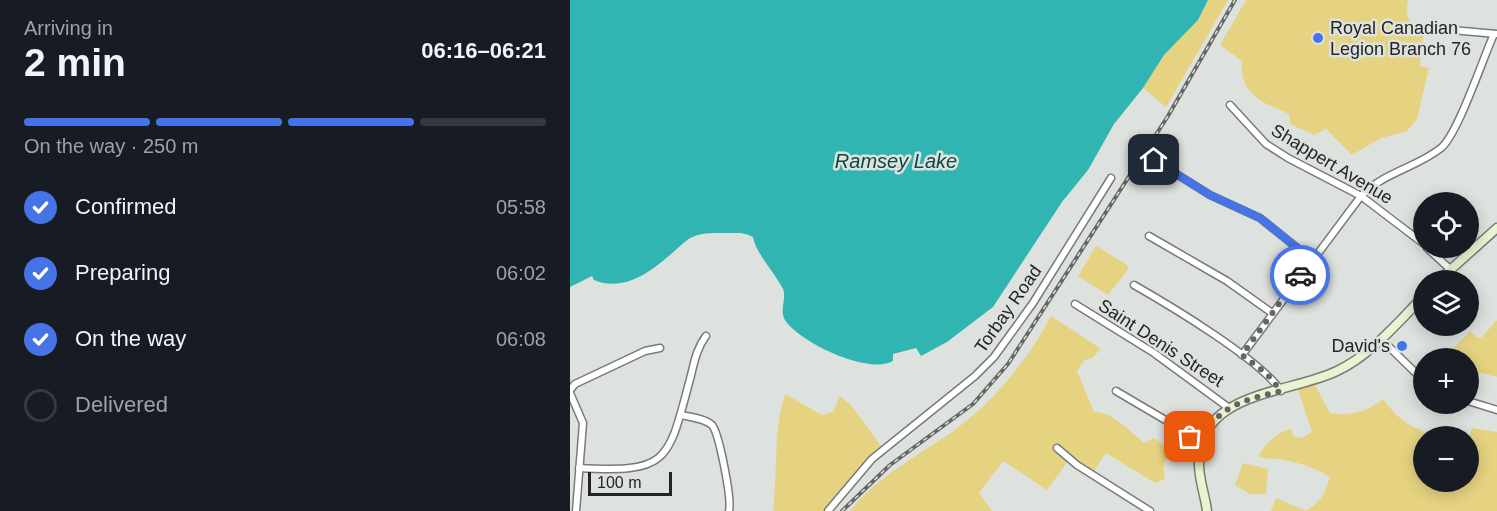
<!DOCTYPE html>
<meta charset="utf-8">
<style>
:root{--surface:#171b24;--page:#242831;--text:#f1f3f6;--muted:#9ea1a6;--line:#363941;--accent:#4674e6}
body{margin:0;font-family:Helvetica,sans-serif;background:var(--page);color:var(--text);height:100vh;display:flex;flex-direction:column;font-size:22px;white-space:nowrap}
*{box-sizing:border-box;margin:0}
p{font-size:20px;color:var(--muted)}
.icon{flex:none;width:33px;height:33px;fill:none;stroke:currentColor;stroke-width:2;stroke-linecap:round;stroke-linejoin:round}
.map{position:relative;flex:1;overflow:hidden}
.sheet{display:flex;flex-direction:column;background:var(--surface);width:570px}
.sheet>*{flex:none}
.fabs{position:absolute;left:843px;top:192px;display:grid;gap:12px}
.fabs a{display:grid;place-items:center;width:66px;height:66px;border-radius:50%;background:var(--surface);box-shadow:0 3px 15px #0003;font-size:30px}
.scale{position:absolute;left:18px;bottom:15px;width:84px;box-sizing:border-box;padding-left:6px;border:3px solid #232423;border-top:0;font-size:16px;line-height:21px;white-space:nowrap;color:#232423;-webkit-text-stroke:4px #dee2de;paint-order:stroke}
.pin{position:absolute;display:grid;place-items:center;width:51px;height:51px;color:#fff;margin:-26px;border-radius:12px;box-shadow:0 3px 9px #0006}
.courier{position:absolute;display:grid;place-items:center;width:60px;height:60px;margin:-30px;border:4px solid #4674e6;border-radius:50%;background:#fff;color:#222;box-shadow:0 2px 8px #0007}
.summary em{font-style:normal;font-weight:700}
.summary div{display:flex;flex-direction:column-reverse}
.summary{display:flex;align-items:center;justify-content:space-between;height:102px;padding:0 24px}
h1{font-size:39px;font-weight:700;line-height:45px}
.bar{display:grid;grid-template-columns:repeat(4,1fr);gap:9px 6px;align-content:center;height:72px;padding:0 24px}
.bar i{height:8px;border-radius:4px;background:var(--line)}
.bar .current{background:var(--accent)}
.bar p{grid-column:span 4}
ol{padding:0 24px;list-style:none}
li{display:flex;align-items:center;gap:18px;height:66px}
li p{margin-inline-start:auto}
li .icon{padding:6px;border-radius:50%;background:var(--accent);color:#fff;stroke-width:4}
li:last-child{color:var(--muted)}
li i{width:33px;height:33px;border:3px solid var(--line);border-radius:50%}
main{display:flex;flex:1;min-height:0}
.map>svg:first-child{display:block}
</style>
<main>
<section class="sheet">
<div class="summary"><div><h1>2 min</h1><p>Arriving in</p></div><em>06:16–06:21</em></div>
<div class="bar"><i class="current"></i><i class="current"></i><i class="current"></i><i></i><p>On the way · 250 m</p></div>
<ol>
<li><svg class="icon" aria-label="check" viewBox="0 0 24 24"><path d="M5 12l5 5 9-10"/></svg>Confirmed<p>05:58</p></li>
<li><svg class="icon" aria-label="check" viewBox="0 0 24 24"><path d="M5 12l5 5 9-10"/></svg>Preparing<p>06:02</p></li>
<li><svg class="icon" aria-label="check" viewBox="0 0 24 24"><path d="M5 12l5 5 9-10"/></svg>On the way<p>06:08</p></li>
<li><i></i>Delivered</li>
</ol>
</section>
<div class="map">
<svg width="927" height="511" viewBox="0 0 927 511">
<rect width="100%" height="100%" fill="#dee2de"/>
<g fill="#e6d381">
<polygon points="638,0 658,0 596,107 573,88 594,55 628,20"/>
<path d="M676 0H838C834 18 839 22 854 31L850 66 859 68 847 119 836 132 811 138 782 155 756 129 744 135 720 124 719 114C693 103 669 94 672 61L650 45Z"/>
<path d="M526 246 559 266C554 278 545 284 538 295L508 276Z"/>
<path d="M481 316 531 349 522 358 514 360 507 371 524 412C542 411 561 432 574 443L583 438 590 442 599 453 593 467 595 479 585 483 536 453 522 474 501 457 477 490 433 461 409 493 422 511H280C305 479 345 457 379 434 421 405 457 362 481 316Z"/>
<polygon points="927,320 927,377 899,370 898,358 874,357 900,332 908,338 912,337"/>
<path d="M745 385 760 413C780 416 797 412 813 399 827 418 838 426 860 434V436H854V482H898L899 437 902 428 927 432V511H701L706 498 736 511C751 501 755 494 760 477 748 469 728 462 713 460 704 458 698 460 688 456 696 444 706 432 721 429L724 437 732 438 742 432 728 390Z"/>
<path d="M215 394 252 415 263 412 270 396 281 405 314 450 258 511H203C208 472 203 431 215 394Z"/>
<polygon points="673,463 698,469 696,494 680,494 665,485"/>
</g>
<path fill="#31b5b2" d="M0 0H638L628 20 594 55 573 88 544 124 518 170 492 202 423 307 377 342 351 356 346 348 323 354V361C299 375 230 343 215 320 209 310 217 298 213 289 205 273 185 252 183 237 175 232 166 233 156 233 144 233 126 232 116 241 91 262 61 295 24 280L22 276 0 287Z"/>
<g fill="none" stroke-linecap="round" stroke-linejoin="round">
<defs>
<g id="minor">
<polyline points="859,28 927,34"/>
<polyline points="660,105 696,144 718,158 791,196 854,244"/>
<polyline points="584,160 640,195 690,218 741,259"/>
<polyline points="579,236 657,281 702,313"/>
<polyline points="857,248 880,269"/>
<path d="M564 285C599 305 691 360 711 391"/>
<polyline points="505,304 584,353 659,408"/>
<polyline points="811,339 854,381"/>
<path d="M672 355 791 196C814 172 846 168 871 148 888 134 913 58 924 34"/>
<polyline points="0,390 5,384 75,351 90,348"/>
<polyline points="546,391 631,441"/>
<polyline points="0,393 13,423 6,511"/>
<polyline points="898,401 927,410"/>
<path d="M111 415C120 417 134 418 142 425 149 433 162 499 159 511"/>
<polyline points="487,448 507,465 580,511"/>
<path d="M9 468C99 473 98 462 120 379 124 364 126 349 136 336"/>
<polyline points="258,511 302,459 405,376 424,357 463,303 541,178"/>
</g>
<g id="secondary">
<polyline points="869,280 927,228"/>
<path d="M637 511C635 494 628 478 629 461 630 391 719 394 767 371 801 355 828 322 854 296"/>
</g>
</defs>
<use href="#minor" stroke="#787b77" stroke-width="9"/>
<use href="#secondary" stroke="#787b77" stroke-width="11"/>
<use href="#minor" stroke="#fff" stroke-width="6"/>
<use href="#secondary" stroke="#eaf2d0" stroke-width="8"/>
<defs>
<polyline id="rail" points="272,511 320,465 403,404 438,364 598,116 665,0"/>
</defs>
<use href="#rail" stroke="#656765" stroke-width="4"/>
<use href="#rail" stroke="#dee2de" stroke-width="1.5" stroke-dasharray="4.5" stroke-linecap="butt"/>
</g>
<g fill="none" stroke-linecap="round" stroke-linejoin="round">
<path stroke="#646664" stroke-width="6" stroke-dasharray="0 10.8" d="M620 437 632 441C645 406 678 399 711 391L697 374 672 355 730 275"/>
<polyline stroke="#4674e6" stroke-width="8" points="584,160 640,195 690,218 741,259 730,275"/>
</g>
<g fill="#4674e6" stroke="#dee2de" stroke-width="2">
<circle cx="748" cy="38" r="6"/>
<circle cx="832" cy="346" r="6"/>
</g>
<g text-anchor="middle" stroke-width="5" stroke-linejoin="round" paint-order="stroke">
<g font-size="18" fill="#232423" stroke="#dee2de" text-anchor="start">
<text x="760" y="34">Royal Canadian<tspan x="760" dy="21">Legion Branch 76</tspan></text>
<text x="820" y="352" text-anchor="end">David's</text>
</g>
<g font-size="18" fill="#232423" stroke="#dee2de">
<text transform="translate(762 164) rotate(31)" y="6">Shappert Avenue</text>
<text transform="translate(438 309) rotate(-55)" y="6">Torbay Road</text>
<text transform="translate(591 343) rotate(33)" y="6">Saint Denis Street</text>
</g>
<g font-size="20" font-style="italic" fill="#0e4745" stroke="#dee2de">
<text x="326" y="168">Ramsey Lake</text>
</g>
</g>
</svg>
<div class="fabs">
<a><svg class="icon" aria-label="locate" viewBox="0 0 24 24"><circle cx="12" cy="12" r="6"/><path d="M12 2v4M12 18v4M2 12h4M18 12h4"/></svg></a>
<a><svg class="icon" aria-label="layers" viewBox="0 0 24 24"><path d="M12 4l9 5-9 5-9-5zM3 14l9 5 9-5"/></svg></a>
<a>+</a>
<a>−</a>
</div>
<div class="scale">100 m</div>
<div class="pin" style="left:620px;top:437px;background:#ea580c"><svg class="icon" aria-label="bag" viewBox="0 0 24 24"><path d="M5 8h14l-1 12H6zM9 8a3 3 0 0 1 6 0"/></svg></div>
<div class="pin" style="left:584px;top:160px;background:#1f2937"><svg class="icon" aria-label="home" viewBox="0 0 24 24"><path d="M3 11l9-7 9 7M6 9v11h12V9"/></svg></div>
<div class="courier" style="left:730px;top:275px"><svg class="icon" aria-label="car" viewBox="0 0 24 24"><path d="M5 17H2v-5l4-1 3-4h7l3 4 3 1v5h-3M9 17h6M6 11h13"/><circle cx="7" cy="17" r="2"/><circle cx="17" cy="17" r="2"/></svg></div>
</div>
</main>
